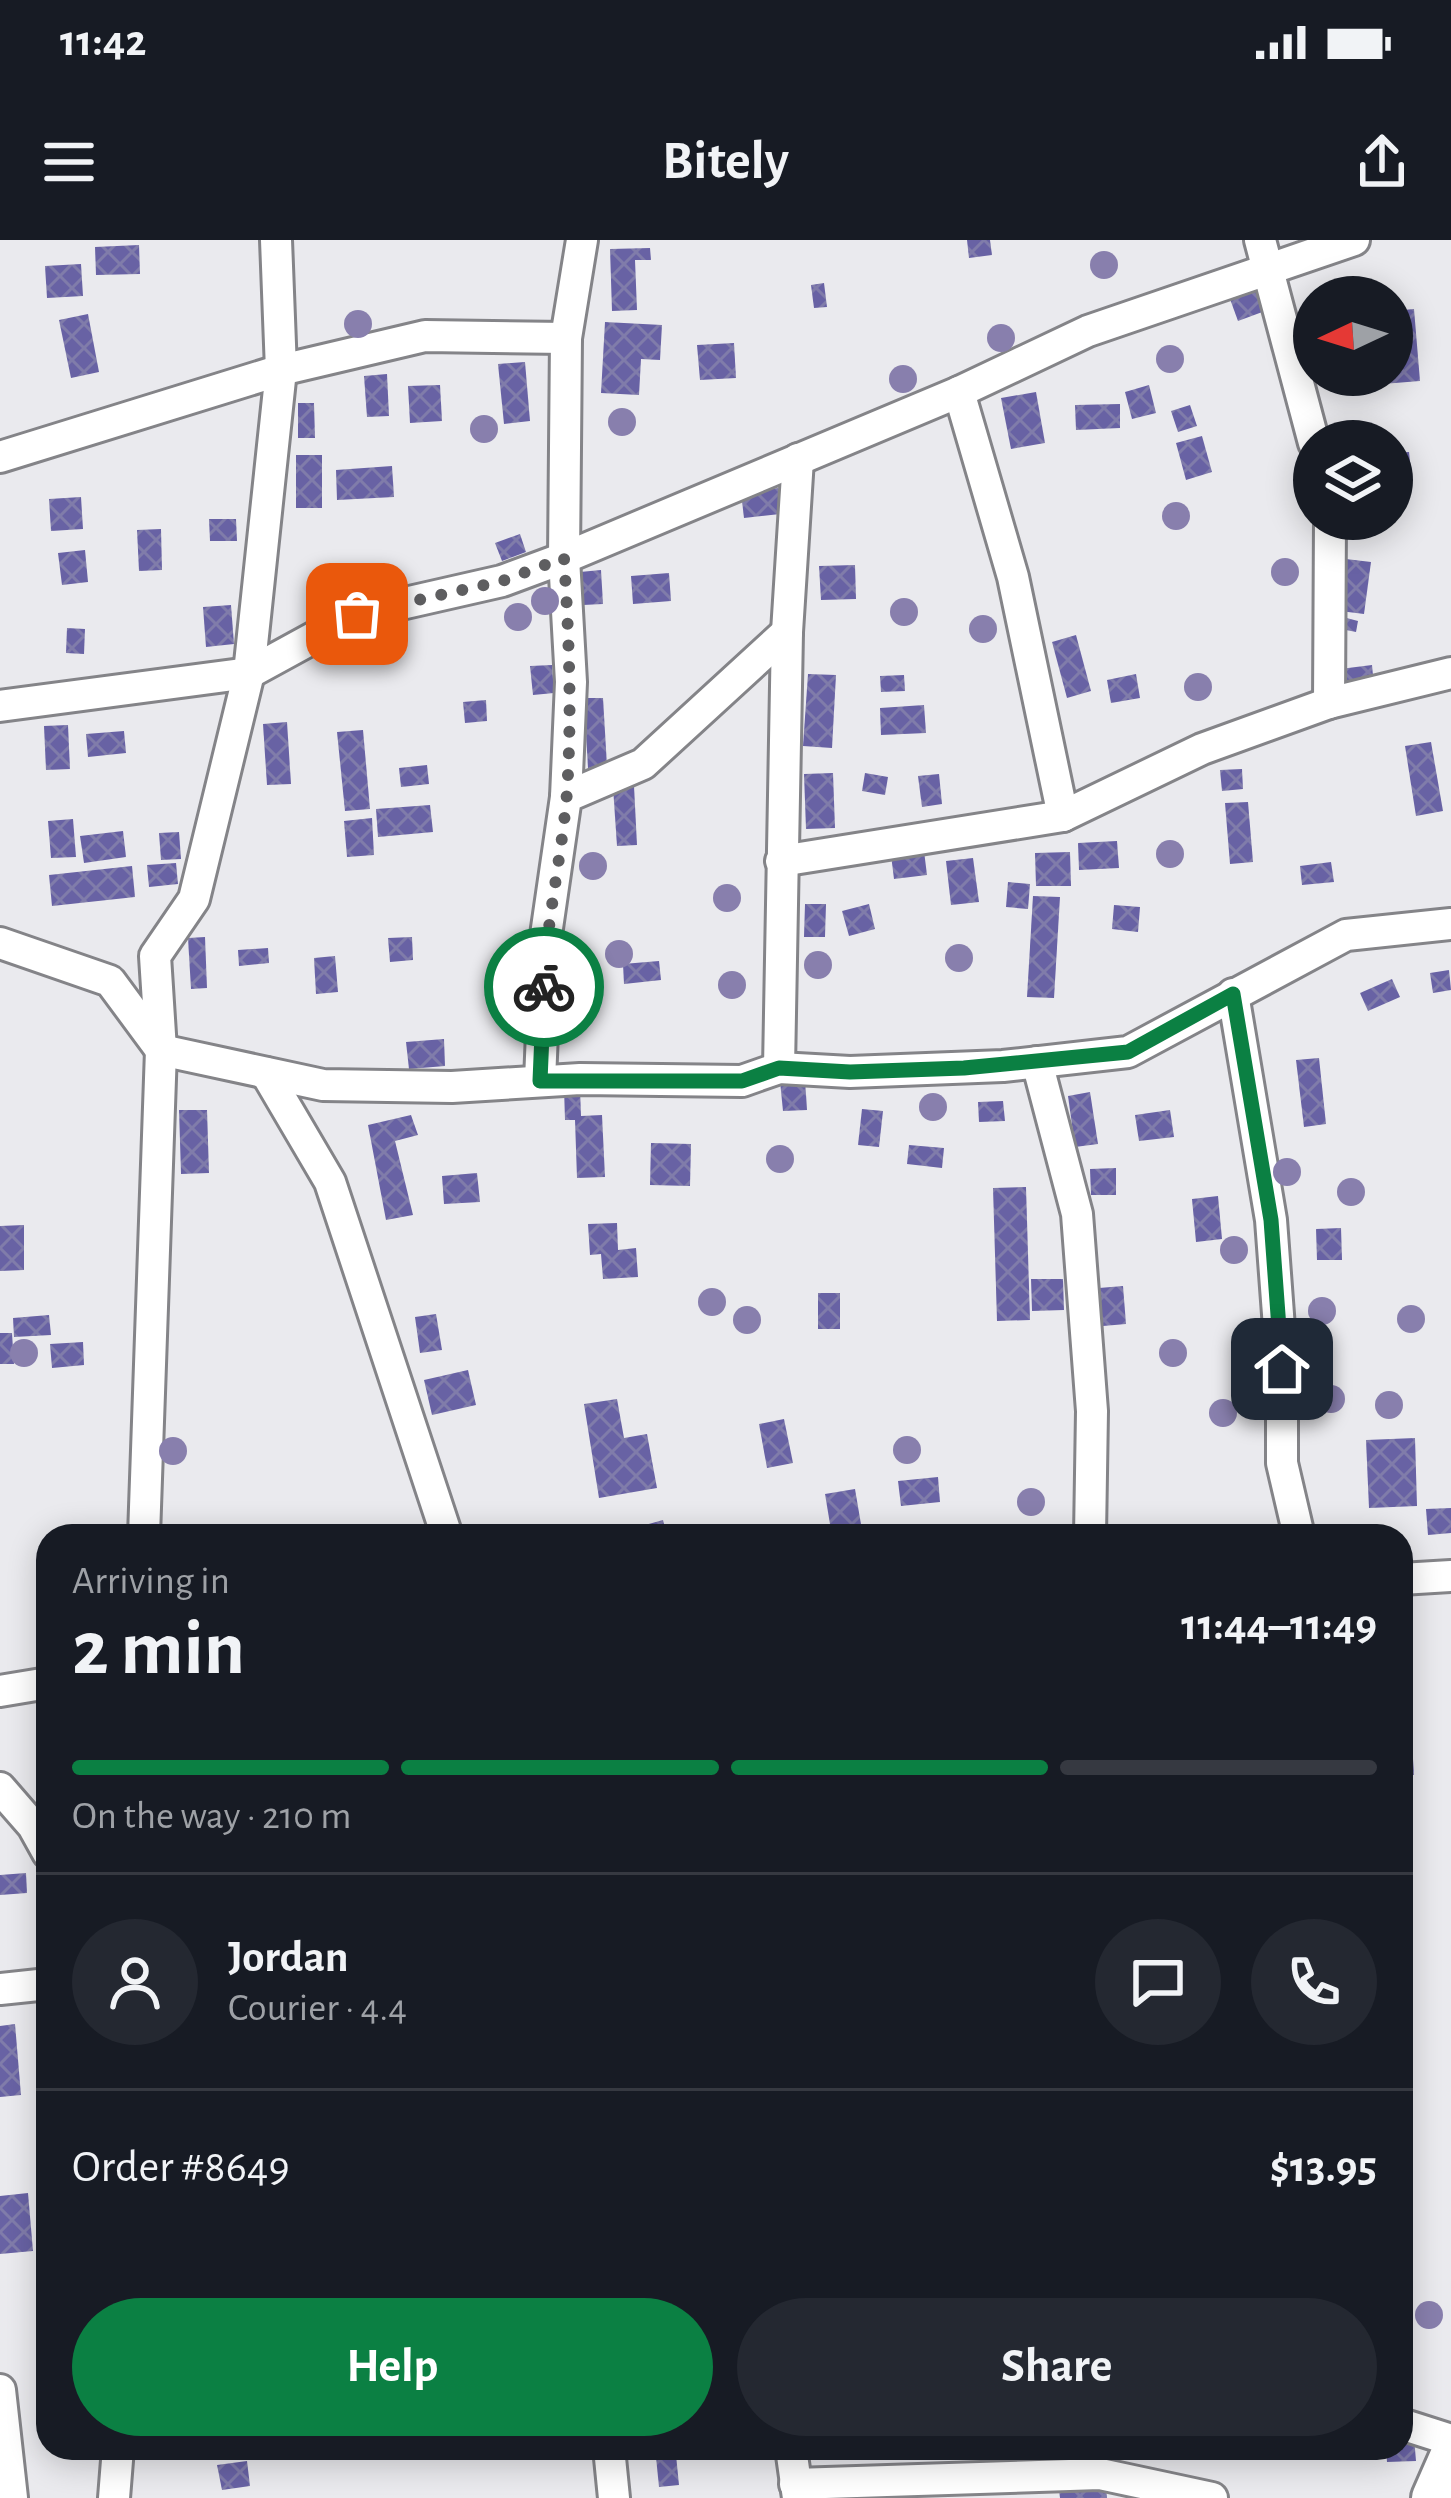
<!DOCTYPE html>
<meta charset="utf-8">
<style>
:root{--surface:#171b24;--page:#242831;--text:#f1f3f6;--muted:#9ea1a6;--line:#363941;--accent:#0b8043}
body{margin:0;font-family:"Alegreya Sans",sans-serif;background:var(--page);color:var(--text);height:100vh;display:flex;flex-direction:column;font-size:45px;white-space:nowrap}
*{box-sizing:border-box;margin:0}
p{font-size:39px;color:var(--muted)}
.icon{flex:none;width:66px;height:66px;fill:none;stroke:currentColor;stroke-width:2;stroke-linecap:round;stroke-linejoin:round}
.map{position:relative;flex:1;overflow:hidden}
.side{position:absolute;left:36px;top:1284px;width:1377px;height:936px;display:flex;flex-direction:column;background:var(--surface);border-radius:36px;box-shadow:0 6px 30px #0003}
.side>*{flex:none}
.needle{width:78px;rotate:266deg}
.tools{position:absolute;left:1293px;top:36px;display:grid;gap:24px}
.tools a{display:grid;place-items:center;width:120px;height:120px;border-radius:50%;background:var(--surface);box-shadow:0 6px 30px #0003;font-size:60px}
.pin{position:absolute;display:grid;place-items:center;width:102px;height:102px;color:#fff;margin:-51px;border-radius:24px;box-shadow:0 6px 18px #0006}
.courier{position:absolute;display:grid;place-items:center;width:120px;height:120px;margin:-60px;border:9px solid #0b8043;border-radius:50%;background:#fff;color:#222;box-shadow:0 3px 15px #0007}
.summary em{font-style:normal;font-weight:700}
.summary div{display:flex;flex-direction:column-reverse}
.summary{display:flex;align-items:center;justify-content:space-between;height:204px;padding:0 36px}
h1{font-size:78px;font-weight:700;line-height:90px}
.bar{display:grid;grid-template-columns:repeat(4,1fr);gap:18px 12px;align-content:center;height:144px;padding:0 36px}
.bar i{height:15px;border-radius:9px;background:var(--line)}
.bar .active{background:var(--accent)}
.bar p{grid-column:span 4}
.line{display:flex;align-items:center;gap:30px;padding:0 36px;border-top:3px solid var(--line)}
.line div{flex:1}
.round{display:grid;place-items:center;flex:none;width:126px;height:126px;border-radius:63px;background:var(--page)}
.button{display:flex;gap:24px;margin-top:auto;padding:24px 36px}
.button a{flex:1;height:138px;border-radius:72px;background:var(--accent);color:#fff;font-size:48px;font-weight:700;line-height:138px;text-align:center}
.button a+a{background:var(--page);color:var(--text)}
.status{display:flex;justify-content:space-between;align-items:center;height:84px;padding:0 60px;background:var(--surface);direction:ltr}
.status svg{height:33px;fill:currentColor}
header{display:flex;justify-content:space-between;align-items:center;height:156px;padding:0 36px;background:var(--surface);font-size:54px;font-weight:700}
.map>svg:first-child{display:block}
</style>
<div class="status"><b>11:42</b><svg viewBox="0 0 49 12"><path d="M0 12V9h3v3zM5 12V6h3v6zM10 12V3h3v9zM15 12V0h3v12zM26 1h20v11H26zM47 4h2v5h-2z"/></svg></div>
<header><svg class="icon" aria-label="menu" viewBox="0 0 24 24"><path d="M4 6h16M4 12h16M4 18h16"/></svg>Bitely<svg class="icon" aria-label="share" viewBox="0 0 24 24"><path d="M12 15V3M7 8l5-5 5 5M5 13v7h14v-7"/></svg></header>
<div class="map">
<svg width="1451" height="2258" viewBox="0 0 1451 2258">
<defs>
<pattern id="building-cross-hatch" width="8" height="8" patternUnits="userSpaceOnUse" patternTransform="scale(3)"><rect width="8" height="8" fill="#6862a4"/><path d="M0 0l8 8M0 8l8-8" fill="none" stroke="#807caa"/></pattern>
</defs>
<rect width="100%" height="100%" fill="#eaeaee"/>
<g fill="url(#building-cross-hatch)">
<polygon points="967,0 990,0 992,15 969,18"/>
<polygon points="139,5 140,34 96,35 95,7"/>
<polygon points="650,8 651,20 635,20 637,70 612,71 610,9"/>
<polygon points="81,24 83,56 47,58 45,26"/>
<polygon points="824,43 827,67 814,68 811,45"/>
<polygon points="1258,49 1265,71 1238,81 1230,59"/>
<polygon points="1414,69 1420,141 1345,147 1344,135 1392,135 1392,71"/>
<polygon points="1314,70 1314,140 1313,140 1294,75"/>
<polygon points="88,74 99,132 71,138 59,80"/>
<polygon points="605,82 662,85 660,120 641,119 639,155 601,153"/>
<polygon points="734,103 736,138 700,140 697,105"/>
<polygon points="525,122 530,181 504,184 498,124"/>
<polygon points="387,134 389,176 367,177 364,136"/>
<polygon points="440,145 442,181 410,183 408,146"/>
<polygon points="1149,145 1156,173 1132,179 1125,152"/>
<polygon points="1036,152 1045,203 1011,209 1001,158"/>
<polygon points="298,163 314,163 315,198 298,198"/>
<polygon points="1120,164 1120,188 1076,190 1075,165"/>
<polygon points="1190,165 1197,186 1178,192 1171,171"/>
<polygon points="1202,196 1212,232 1186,240 1176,203"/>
<polygon points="1409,212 1411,231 1392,233 1392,213"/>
<rect x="296" y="215" width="26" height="53"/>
<polygon points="392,226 394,257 337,260 336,230"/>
<polygon points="778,248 780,274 744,278 741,253"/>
<polygon points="81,257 83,289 51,291 49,259"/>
<polygon points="209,279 236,279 237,301 210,301"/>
<polygon points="161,289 162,330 139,331 137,290"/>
<polygon points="520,294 526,312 502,321 495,303"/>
<polygon points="85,310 88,342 62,345 58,313"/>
<polygon points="1346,319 1371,322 1364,374 1340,371"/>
<polygon points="855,325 856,359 821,360 819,326"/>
<polygon points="601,330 603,364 583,365 580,332"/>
<polygon points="669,333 671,361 633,364 631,336"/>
<polygon points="231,365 234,404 206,407 203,367"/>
<polygon points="1339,376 1358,381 1356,392 1336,388"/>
<polygon points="67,388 85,389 84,414 66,413"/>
<polygon points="1076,395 1091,451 1067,458 1052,402"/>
<polygon points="552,425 554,453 533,455 530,426"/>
<polygon points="1372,425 1374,446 1342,449 1340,429"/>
<polygon points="808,434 836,435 832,508 803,506"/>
<polygon points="1136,434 1140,458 1111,463 1107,440"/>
<polygon points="904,435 905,451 881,452 880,436"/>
<polygon points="584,458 603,458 607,526 588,528"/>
<polygon points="486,460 487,481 465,483 463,462"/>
<polygon points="924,465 926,493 881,495 880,468"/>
<polygon points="287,482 291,544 267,545 263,484"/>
<polygon points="68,485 70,529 46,530 44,486"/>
<polygon points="363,490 370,569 345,571 337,492"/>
<polygon points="124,491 126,513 88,517 86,494"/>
<polygon points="1431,502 1443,571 1416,576 1405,506"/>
<polygon points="427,525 429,544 401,547 399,528"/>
<polygon points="1242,529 1243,549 1222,551 1220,530"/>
<polygon points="833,533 835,588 806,589 804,534"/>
<polygon points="865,533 888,537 885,555 862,551"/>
<polygon points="939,534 942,564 922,567 918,536"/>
<polygon points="634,546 637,605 617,606 613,547"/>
<polygon points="1248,562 1253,622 1230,624 1225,563"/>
<polygon points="430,565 433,592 378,597 376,569"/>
<polygon points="372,578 374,615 347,617 344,581"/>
<polygon points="73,579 76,617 51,618 48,581"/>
<polygon points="123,591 126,617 84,623 80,596"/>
<polygon points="179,592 181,619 161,620 159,593"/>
<polygon points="1117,601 1119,628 1079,630 1078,603"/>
<polygon points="924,611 927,635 894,639 891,615"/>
<polygon points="1070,612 1071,646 1036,646 1035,613"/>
<polygon points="973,618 979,662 951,665 946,621"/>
<polygon points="1331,622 1334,642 1302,645 1300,626"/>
<polygon points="176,623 178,644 149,647 147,625"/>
<polygon points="132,626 135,657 52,666 49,635"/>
<polygon points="1008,642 1030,644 1028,669 1006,667"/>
<polygon points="1033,656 1060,657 1054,758 1027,757"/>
<polygon points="805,664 826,664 825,697 804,697"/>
<polygon points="869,664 875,689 849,696 842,671"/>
<polygon points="1114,665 1140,667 1138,692 1112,689"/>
<polygon points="205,697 207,748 191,749 188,698"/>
<polygon points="412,697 413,720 390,722 388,698"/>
<polygon points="268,708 269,723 239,726 238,710"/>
<polygon points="335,716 338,752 316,754 314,718"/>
<polygon points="659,721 661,740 624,744 623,724"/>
<polygon points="1449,730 1451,750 1433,753 1430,733"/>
<polygon points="586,735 588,769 565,770 563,736"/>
<polygon points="1392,739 1400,757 1368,771 1360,753"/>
<polygon points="444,799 445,826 409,829 406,802"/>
<polygon points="1319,818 1326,884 1304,887 1296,820"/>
<polygon points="805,839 807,870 783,871 780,841"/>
<polygon points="564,848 580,848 581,876 602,875 605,937 577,938 575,880 565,880"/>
<polygon points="1090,852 1098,904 1075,907 1068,856"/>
<polygon points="1003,861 1005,881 979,882 978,862"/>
<polygon points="862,869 883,871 879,907 858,905"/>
<polygon points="179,870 207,870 209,933 181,934"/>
<polygon points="1170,870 1174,897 1139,901 1135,875"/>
<polygon points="411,875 418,895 395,901 413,975 386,980 368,885"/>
<polygon points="651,903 691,904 690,946 650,945"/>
<polygon points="909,905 944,908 942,928 907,924"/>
<polygon points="1116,928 1116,955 1091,955 1090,929"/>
<polygon points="477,933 480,962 444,964 442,936"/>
<polygon points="1026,947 1030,1080 997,1081 993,948"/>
<polygon points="1218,956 1222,999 1196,1002 1192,959"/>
<polygon points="617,983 618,1010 636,1008 638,1037 603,1039 601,1014 590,1015 588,984"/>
<polygon points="24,985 24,1030 0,1031 0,986"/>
<polygon points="1341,988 1342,1020 1317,1020 1316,989"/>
<polygon points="1031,1039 1063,1039 1064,1070 1032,1071"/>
<polygon points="1123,1046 1126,1084 1103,1086 1099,1048"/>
<rect x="818" y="1053" width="22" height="36"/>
<polygon points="436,1074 442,1110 420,1113 415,1077"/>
<polygon points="49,1075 51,1095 14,1097 13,1078"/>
<polygon points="0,1093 12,1093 14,1124 0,1124"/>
<polygon points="83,1102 84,1125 52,1128 50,1104"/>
<polygon points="468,1130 476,1165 432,1175 424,1140"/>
<polygon points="617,1159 624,1198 647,1194 657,1248 599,1258 584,1164"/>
<polygon points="784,1179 793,1223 767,1228 759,1184"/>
<polygon points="1415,1198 1417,1266 1369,1268 1366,1200"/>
<polygon points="938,1237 940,1262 901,1266 898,1241"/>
<polygon points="855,1249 863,1296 832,1296 825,1254"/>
<polygon points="1451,1268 1451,1293 1428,1295 1426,1269"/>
<polygon points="663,1280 667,1296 641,1296 638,1287"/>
<polygon points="763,1287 766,1296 735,1296 735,1294"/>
<polygon points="1412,1503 1414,1535 1401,1535 1401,1504"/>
<polygon points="26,1633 27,1653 0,1655 0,1635"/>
<polygon points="15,1784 21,1855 0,1857 0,1786"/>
<polygon points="28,1953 33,2011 0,2014 0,1956"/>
<polygon points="1414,2197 1416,2221 1387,2222 1386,2208 1401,2208 1401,2198"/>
<polygon points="676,2215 679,2245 659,2247 656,2217"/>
<polygon points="247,2221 250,2246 222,2250 217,2225"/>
<polygon points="1106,2246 1107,2258 1060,2258 1059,2250"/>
</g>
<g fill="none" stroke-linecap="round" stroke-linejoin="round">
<defs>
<g id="street">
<polyline points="1260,0 1314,203"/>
<polyline points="959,152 1013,337 1063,576"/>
<polyline points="0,217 281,130 425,96 566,98"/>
<polyline points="1329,463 1330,279"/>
<polyline points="0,466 249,433 357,374 502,341 564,318 959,152 1088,91 1354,0"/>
<polyline points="566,557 571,442 564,318 566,98 582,0"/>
<polyline points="781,621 1063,576 1202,509 1329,463 1451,433"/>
<polyline points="0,703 110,741 161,810 323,845 452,847 580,839 742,841 779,828 850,832 1003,826 1128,812 1346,695 1451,684"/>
<polyline points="1233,754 1271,980 1282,1128 1282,1223 1299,1296"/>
<polyline points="1037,822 1077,974 1092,1171 1090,1296"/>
<polyline points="779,828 787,392 798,219"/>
<polyline points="266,833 330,942 447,1296"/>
<polyline points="540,841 546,695 566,557 643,524 787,392"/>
<polyline points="144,1296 161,810 155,716 194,659 249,433 281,130 276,0"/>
<polyline points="1401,1339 1451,1336"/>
<polyline points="0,1451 48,1443"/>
<polyline points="0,1548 33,1586 48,1613"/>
<polyline points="0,1749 48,1744"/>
<polyline points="0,2150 12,2258"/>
<polyline points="1401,2184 1451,2200"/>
<polyline points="609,2208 614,2258"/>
<polyline points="791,2208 798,2258"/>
<polyline points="795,2244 1100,2234 1212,2258"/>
<polyline points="114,2258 118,2208"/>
</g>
<polyline id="secondary" points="1433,2258 1451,2217"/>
</defs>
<use href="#street" stroke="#848488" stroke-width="36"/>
<use href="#secondary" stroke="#848488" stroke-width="48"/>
<use href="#street" stroke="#fff" stroke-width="30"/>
<use href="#secondary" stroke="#fff" stroke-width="42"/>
</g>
<g fill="#887fad">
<circle cx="1104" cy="25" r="14"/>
<circle cx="358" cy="84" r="14"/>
<circle cx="1001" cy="98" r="14"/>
<circle cx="1170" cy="119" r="14"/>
<circle cx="903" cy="139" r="14"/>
<circle cx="622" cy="182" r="14"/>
<circle cx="484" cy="189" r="14"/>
<circle cx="1176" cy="276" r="14"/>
<circle cx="1285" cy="332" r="14"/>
<circle cx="545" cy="361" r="14"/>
<circle cx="904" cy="372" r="14"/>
<circle cx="518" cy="377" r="14"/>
<circle cx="983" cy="389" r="14"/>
<circle cx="1198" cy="447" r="14"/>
<circle cx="1170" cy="614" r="14"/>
<circle cx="593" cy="626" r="14"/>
<circle cx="727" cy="658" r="14"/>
<circle cx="619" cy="714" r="14"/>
<circle cx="959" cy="718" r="14"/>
<circle cx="818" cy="725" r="14"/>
<circle cx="732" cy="745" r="14"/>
<circle cx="933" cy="867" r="14"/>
<circle cx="780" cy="919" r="14"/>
<circle cx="1287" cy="932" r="14"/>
<circle cx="1351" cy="952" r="14"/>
<circle cx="1234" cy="1010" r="14"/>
<circle cx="712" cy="1062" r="14"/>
<circle cx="1322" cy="1071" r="14"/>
<circle cx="1411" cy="1079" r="14"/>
<circle cx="747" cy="1080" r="14"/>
<circle cx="24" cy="1113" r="14"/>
<circle cx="1173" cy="1113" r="14"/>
<circle cx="1331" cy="1159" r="14"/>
<circle cx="1389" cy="1165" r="14"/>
<circle cx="1223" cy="1173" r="14"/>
<circle cx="907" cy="1210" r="14"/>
<circle cx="173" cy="1211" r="14"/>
<circle cx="1031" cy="1262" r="14"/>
<circle cx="1429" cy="2075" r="14"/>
</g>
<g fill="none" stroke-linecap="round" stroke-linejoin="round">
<path stroke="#5e5e60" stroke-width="12" stroke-dasharray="0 21.6" d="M357 374 502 341 564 318C569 396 572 473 567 552 562 617 546 681 544 747"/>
<polyline stroke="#0b8043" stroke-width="15" points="544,747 540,841 742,841 779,828 850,832 964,828 1128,812 1233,754 1271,980 1282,1129"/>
</g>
</svg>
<div class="tools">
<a><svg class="needle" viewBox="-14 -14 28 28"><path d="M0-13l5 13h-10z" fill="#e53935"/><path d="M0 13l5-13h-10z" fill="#9ea1a6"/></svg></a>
<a><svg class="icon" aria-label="layers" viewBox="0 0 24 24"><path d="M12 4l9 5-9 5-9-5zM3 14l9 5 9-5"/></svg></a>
</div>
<div class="pin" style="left:357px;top:374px;background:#ea580c"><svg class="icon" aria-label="bag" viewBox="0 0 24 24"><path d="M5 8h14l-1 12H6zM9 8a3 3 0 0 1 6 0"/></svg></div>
<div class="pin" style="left:1282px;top:1129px;background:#1f2937"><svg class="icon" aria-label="home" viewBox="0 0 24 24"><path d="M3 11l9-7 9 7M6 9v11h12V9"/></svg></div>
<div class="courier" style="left:544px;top:747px"><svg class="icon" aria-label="bike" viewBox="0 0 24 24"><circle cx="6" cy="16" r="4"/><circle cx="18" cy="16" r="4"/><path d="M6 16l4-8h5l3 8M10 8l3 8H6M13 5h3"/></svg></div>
<section class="side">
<div class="summary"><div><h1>2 min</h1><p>Arriving in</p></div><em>11:44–11:49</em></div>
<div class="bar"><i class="active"></i><i class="active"></i><i class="active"></i><i></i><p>On the way · 210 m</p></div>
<div class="line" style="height:216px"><a class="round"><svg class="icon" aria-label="person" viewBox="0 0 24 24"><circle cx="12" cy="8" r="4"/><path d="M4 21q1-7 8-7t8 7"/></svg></a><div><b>Jordan</b><p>Courier · 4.4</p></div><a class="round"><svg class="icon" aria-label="chat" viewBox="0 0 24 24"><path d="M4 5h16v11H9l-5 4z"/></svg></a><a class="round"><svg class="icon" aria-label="phone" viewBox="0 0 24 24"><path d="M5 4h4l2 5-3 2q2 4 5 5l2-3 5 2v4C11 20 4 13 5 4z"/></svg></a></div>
<div class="line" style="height:156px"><div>Order #8649</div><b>$13.95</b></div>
<div class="button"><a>Help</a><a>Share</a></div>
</section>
</div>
